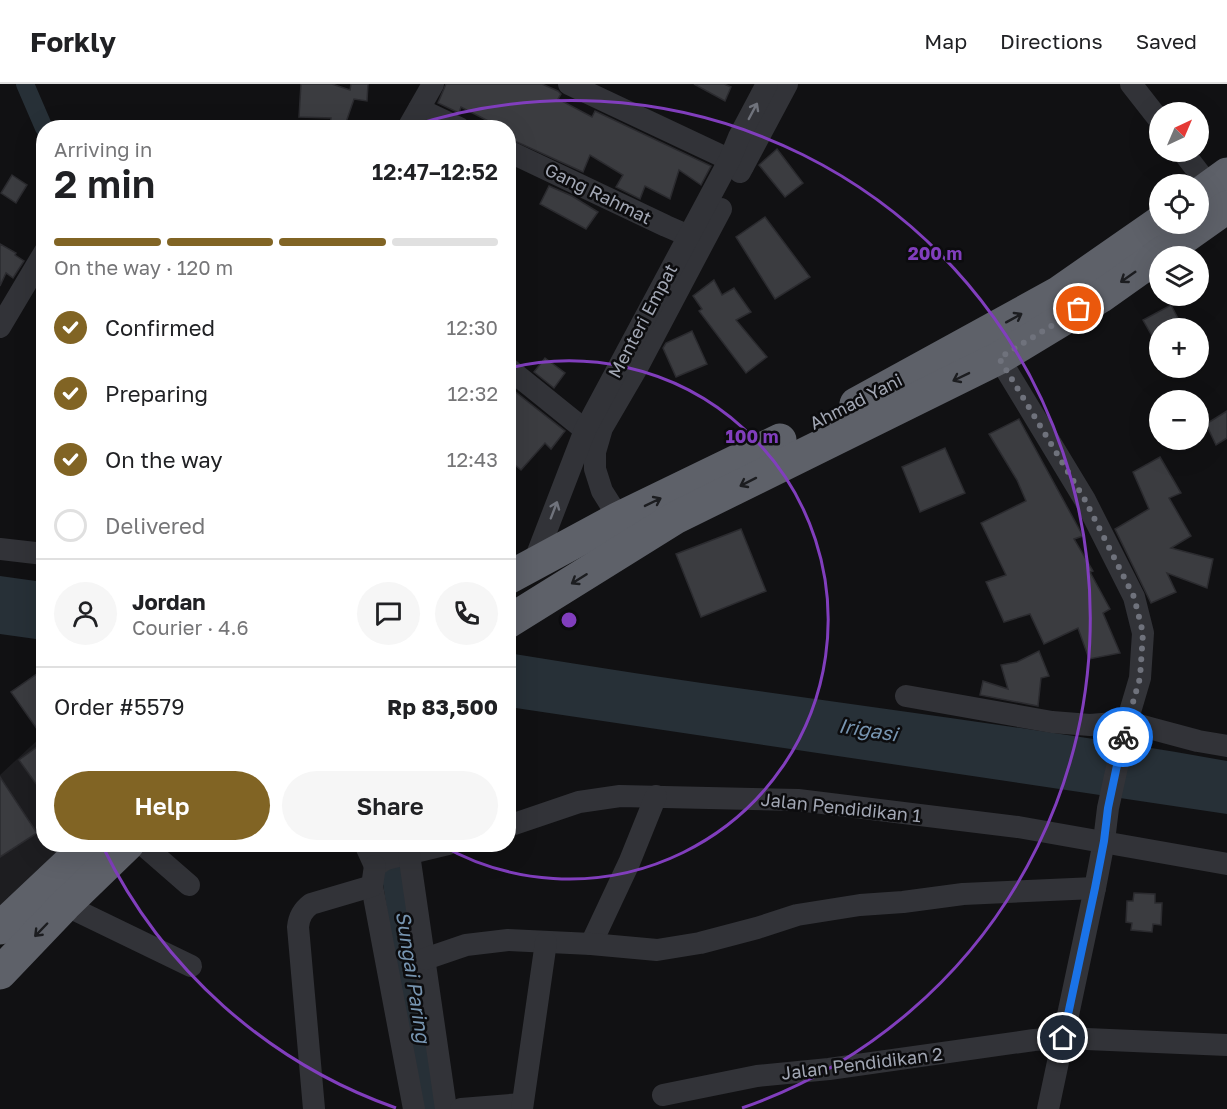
<!DOCTYPE html>
<meta charset="utf-8">
<style>
:root{--surface:#fff;--page:#f6f6f6;--text:#202124;--muted:#757577;--line:#e0e0e0;--accent:#816424}
body{margin:0;font-family:"Golos Text",sans-serif;background:var(--page);color:var(--text);height:100vh;display:flex;flex-direction:column;font-size:22px;white-space:nowrap}
*{box-sizing:border-box;margin:0}
p{font-size:20px;color:var(--muted)}
.icon{flex:none;width:33px;height:33px;fill:none;stroke:currentColor;stroke-width:2;stroke-linecap:round;stroke-linejoin:round}
.map{position:relative;flex:1;overflow:hidden}
.side{position:absolute;left:36px;top:36px;width:480px;height:732px;display:flex;flex-direction:column;background:var(--surface);border-radius:24px;box-shadow:0 6px 24px #0002}
.side>*{flex:none}
.needle{width:39px;rotate:44deg}
.buttons{position:absolute;left:1149px;top:18px;display:grid;gap:12px}
.buttons a{display:grid;place-items:center;width:60px;height:60px;border-radius:50%;background:var(--surface);box-shadow:0 6px 24px #0002;font-size:30px}
.pin{position:absolute;display:grid;place-items:center;width:51px;height:51px;color:#fff;margin:-26px;border:3px solid #fff;border-radius:50%;box-shadow:0 2px 6px #0007}
.courier{position:absolute;display:grid;place-items:center;width:60px;height:60px;margin:-30px;border:4px solid #1a73e8;border-radius:50%;background:#fff;color:#222;box-shadow:0 2px 8px #0007}
.summary em{font-style:normal;font-weight:600}
.summary div{display:flex;flex-direction:column-reverse}
.summary{display:flex;align-items:center;justify-content:space-between;height:102px;padding:0 18px}
h1{font-size:39px;font-weight:600;line-height:45px}
.bar{display:grid;grid-template-columns:repeat(4,1fr);gap:9px 6px;align-content:center;height:72px;padding:0 18px}
.bar i{height:8px;border-radius:4px;background:var(--line)}
.bar .current{background:var(--accent)}
.bar p{grid-column:span 4}
.line{display:flex;align-items:center;gap:15px;padding:0 18px;border-top:2px solid var(--line)}
.line div{flex:1}
.round{display:grid;place-items:center;flex:none;width:63px;height:63px;border-radius:32px;background:var(--page)}
ol{padding:0 18px;list-style:none}
li{display:flex;align-items:center;gap:18px;height:66px}
li p{margin-inline-start:auto}
li .icon{padding:6px;border-radius:50%;background:var(--accent);color:#fff;stroke-width:4}
li:last-child{color:var(--muted)}
li i{width:33px;height:33px;border:3px solid var(--line);border-radius:50%}
.cta{display:flex;gap:12px;margin-top:auto;padding:12px 18px}
.cta a{flex:1;height:69px;border-radius:36px;background:var(--accent);color:#fff;font-size:24px;font-weight:600;line-height:69px;text-align:center}
.cta a+a{background:var(--page);color:var(--text)}
header{display:flex;align-items:center;gap:36px;box-sizing:border-box;height:84px;padding:0 30px;background:var(--surface);border-bottom:2px solid var(--line)}
header strong{font-size:28px}
nav{display:flex;gap:33px;margin-inline-start:auto;font-size:21px}
.map>svg:first-child{display:block}
</style>
<header>
<strong>Forkly</strong>
<nav><a>Map</a><a>Directions</a><a>Saved</a></nav>
</header>
<div class="map">
<svg width="1227" height="1025" viewBox="0 0 1227 1025">
<rect width="100%" height="100%" fill="#111113"/>
<polygon fill="#1d1d20" points="43,651 44,760 85,761 0,839 0,691"/>
<g fill="#273037">
<polygon points="0,492 43,498 43,556 0,550"/>
<path d="M508 569C747 609 988 635 1227 677V730L509 623Z"/>
</g>
<g fill="none" stroke-linecap="round" stroke-linejoin="round">
<polyline stroke="#273037" stroke-width="18" points="25,0 44,44"/>
<polyline stroke="#273037" stroke-width="32" points="393,760 434,1025"/>
</g>
<g fill="#3b3c40" stroke="#2b2b2f" stroke-width="1.5">
<polygon points="301,0 332,0 350,6 351,0 368,0 367,17 354,15 344,44 330,44 331,34 299,33"/>
<polygon points="446,0 542,0 558,7 561,10 558,15 592,33 595,27 711,82 701,101 679,86 670,115 645,102 640,115 616,103 623,91 590,71 583,88 508,54 508,44 502,44 461,23 459,29 438,19"/>
<polygon points="694,0 724,0 731,3 725,17"/>
<polygon points="777,65 803,99 785,113 759,81"/>
<polygon points="12,91 27,101 16,119 1,109"/>
<polygon points="549,102 572,112 598,128 586,145 540,120"/>
<polygon points="765,133 810,193 775,215 736,153"/>
<polygon points="0,160 16,169 15,171 24,177 13,194 6,189 0,202"/>
<polygon points="714,196 722,211 734,204 751,228 736,236 767,273 746,289 699,227 702,225 693,212"/>
<polygon points="1171,221 1183,244 1160,244 1160,266 1143,236"/>
<polygon points="692,247 707,280 676,293 663,264 666,259"/>
<polygon points="545,274 565,289 554,304 534,288"/>
<polygon points="508,302 565,347 551,365 545,359 521,386 508,375"/>
<polygon points="1227,327 1227,354 1216,361 1206,340"/>
<polygon points="1019,335 1083,452 1074,455 1093,487 1090,488 1110,525 1103,529 1120,569 1089,575 1078,544 1044,560 1030,530 1004,538 986,498 1006,491 981,439 1026,417 1017,396 989,350"/>
<polygon points="945,364 965,409 920,428 902,383"/>
<polygon points="1160,373 1181,409 1169,414 1191,452 1171,464 1213,475 1207,504 1167,489 1176,508 1151,519 1115,445 1149,425 1133,388"/>
<polygon points="741,445 766,507 701,533 676,470"/>
<polygon points="1039,567 1049,592 1041,594 1038,622 980,611 983,597 1008,605 1001,581 1017,578"/>
<polygon points="44,585 44,655 11,608"/>
<polygon points="44,658 44,711 19,676"/>
<polygon points="0,693 37,749 0,773"/>
<polygon points="1134,809 1155,810 1155,819 1162,819 1161,841 1153,840 1152,848 1131,846 1132,839 1126,838 1127,817 1133,817"/>
</g>
<g fill="none" stroke-linecap="round" stroke-linejoin="round">
<g stroke="#323338" stroke-width="22">
<polyline points="569,0 743,82"/>
<polyline points="1131,0 1160,37"/>
<polyline points="419,25 459,44"/>
<polyline points="408,44 433,0"/>
<polyline points="508,67 666,142 703,158"/>
<polyline points="1183,68 1210,103"/>
<polyline points="740,88 787,0"/>
<polyline points="0,243 44,169"/>
<polyline points="999,274 1085,416 1134,513 1143,549 1140,594 1127,638 1108,724 1104,757 1095,804 1048,1025"/>
<polyline points="508,284 585,346"/>
<polyline points="619,434 602,407 595,385 595,368 602,344 637,284 721,125"/>
<polyline points="0,465 44,470"/>
<polyline points="533,481 585,346 730,75 739,53 767,0"/>
<polyline points="906,612 1052,638 1090,641 1127,638 1198,657 1227,662"/>
<polyline points="508,742 579,718 620,712 798,716 1018,743 1227,780"/>
<polyline points="142,760 189,801"/>
<polyline points="365,760 375,782 386,775 448,760"/>
<polyline points="409,770 446,1025"/>
<polyline points="372,802 414,1025"/>
<polyline points="65,821 191,882"/>
<polyline points="591,860 629,779 656,712"/>
<polyline points="425,875 466,861 508,856 591,860 657,866 700,859 757,844 797,831 860,821 903,818 963,810 1095,804"/>
<polyline points="663,1011 757,992 829,985 1034,956 1063,954 1227,961"/>
<path d="M314 1025 298 843C299 832 303 826 311 820L372 802 375 782"/>
<polyline points="461,1025 522,1020"/>
<polyline points="522,1025 546,858"/>
</g>
<g stroke="#5e6169" stroke-width="33">
<polyline points="1198,111 1227,90"/>
<polyline points="856,320 1058,209 1160,138"/>
<polyline points="508,494 619,434 780,356"/>
<polyline points="508,538 675,434 999,274 1100,213 1227,123"/>
<polyline points="0,844 89,760"/>
<polyline points="0,889 65,821 128,760"/>
</g>
</g>
<defs><path id="oneway-shaft" d="M-6 0H5M1.5-3L5.5 0L1.5 3" fill="none" stroke-width="1.6" stroke-linecap="round" stroke-linejoin="round" transform="scale(1.5)"/></defs>
<g stroke="#70737c">
<use href="#oneway-shaft" transform="translate(753 27) rotate(-62)"/>
<use href="#oneway-shaft" transform="translate(554 426) rotate(-69)"/>
</g>
<g stroke="#1c1d20">
<use href="#oneway-shaft" transform="translate(1128 193) rotate(145)"/>
<use href="#oneway-shaft" transform="translate(1014 234) rotate(-29)"/>
<use href="#oneway-shaft" transform="translate(961 293) rotate(154)"/>
<use href="#oneway-shaft" transform="translate(748 398) rotate(153)"/>
<use href="#oneway-shaft" transform="translate(653 418) rotate(-26)"/>
<use href="#oneway-shaft" transform="translate(579 495) rotate(148)"/>
<use href="#oneway-shaft" transform="translate(41 846) rotate(134)"/>
</g>
<g fill="none" stroke-linecap="round" stroke-linejoin="round">
<polyline stroke="#6f727c" stroke-width="6" stroke-dasharray="0 10.8" points="1079,225 999,274 1085,416 1134,513 1143,549 1140,594 1123,653"/>
<polyline stroke="#1a73e8" stroke-width="8" points="1063,954 1095,804 1104,757 1108,724 1123,653"/>
</g>
<g fill="none" stroke="#813ebd" stroke-width="3">
<path d="M509 284A259 259 0 1 1 441 761"/>
<path d="M396 1024A518 518 0 0 1 103 763M409 43A518 518 0 0 1 742 1024"/>
</g>
<g text-anchor="middle" stroke-width="5" stroke-linejoin="round" paint-order="stroke">
<g font-size="18" fill="#a2a7b4" stroke="#0c0c0e">
<text transform="translate(598 110) rotate(26)" y="6">Gang Rahmat</text>
<text transform="translate(643 237) rotate(-62)" y="6">Menteri Empat</text>
<text transform="translate(856 318) rotate(-27)" y="6">Ahmad Yani</text>
<text transform="translate(841 724) rotate(6)" y="6">Jalan Pendidikan 1</text>
<text transform="translate(862 980) rotate(-7)" y="6">Jalan Pendidikan 2</text>
</g>
<g font-size="20" font-style="italic" fill="#7795b1" stroke="#0c0c0e">
<text transform="translate(868 646) rotate(9)" y="7">Irigasi</text>
<text transform="translate(413 893) rotate(81)" y="7">Sungai Paring</text>
</g>
</g>
<circle cx="569" cy="536" r="9" fill="#813ebd" stroke="#0c0c0e" stroke-width="3"/>
<g font-size="18" text-anchor="middle" font-weight="bold" fill="#813ebd" stroke="#0c0c0e" stroke-width="5" stroke-linejoin="round" paint-order="stroke">
<text x="935" y="176">200 m</text>
<text x="752" y="359">100 m</text>
</g>
</svg>
<div class="buttons">
<a><svg class="needle" viewBox="-14 -14 28 28"><path d="M0-13l5 13h-10z" fill="#e53935"/><path d="M0 13l5-13h-10z" fill="#757577"/></svg></a>
<a><svg class="icon" aria-label="locate" viewBox="0 0 24 24"><circle cx="12" cy="12" r="6"/><path d="M12 2v4M12 18v4M2 12h4M18 12h4"/></svg></a>
<a><svg class="icon" aria-label="layers" viewBox="0 0 24 24"><path d="M12 4l9 5-9 5-9-5zM3 14l9 5 9-5"/></svg></a>
<a>+</a>
<a>−</a>
</div>
<div class="pin" style="left:1079px;top:225px;background:#ea580c"><svg class="icon" aria-label="bag" viewBox="0 0 24 24"><path d="M5 8h14l-1 12H6zM9 8a3 3 0 0 1 6 0"/></svg></div>
<div class="pin" style="left:1063px;top:954px;background:#1f2937"><svg class="icon" aria-label="home" viewBox="0 0 24 24"><path d="M3 11l9-7 9 7M6 9v11h12V9"/></svg></div>
<div class="courier" style="left:1123px;top:653px"><svg class="icon" aria-label="bike" viewBox="0 0 24 24"><circle cx="6" cy="16" r="4"/><circle cx="18" cy="16" r="4"/><path d="M6 16l4-8h5l3 8M10 8l3 8H6M13 5h3"/></svg></div>
<section class="side">
<div class="summary"><div><h1>2 min</h1><p>Arriving in</p></div><em>12:47–12:52</em></div>
<div class="bar"><i class="current"></i><i class="current"></i><i class="current"></i><i></i><p>On the way · 120 m</p></div>
<ol>
<li><svg class="icon" aria-label="check" viewBox="0 0 24 24"><path d="M5 12l5 5 9-10"/></svg>Confirmed<p>12:30</p></li>
<li><svg class="icon" aria-label="check" viewBox="0 0 24 24"><path d="M5 12l5 5 9-10"/></svg>Preparing<p>12:32</p></li>
<li><svg class="icon" aria-label="check" viewBox="0 0 24 24"><path d="M5 12l5 5 9-10"/></svg>On the way<p>12:43</p></li>
<li><i></i>Delivered</li>
</ol>
<div class="line" style="height:108px"><a class="round"><svg class="icon" aria-label="person" viewBox="0 0 24 24"><circle cx="12" cy="8" r="4"/><path d="M4 21q1-7 8-7t8 7"/></svg></a><div><b>Jordan</b><p>Courier · 4.6</p></div><a class="round"><svg class="icon" aria-label="chat" viewBox="0 0 24 24"><path d="M4 5h16v11H9l-5 4z"/></svg></a><a class="round"><svg class="icon" aria-label="phone" viewBox="0 0 24 24"><path d="M5 4h4l2 5-3 2q2 4 5 5l2-3 5 2v4C11 20 4 13 5 4z"/></svg></a></div>
<div class="line" style="height:78px"><div>Order #5579</div><b>Rp 83,500</b></div>
<div class="cta"><a>Help</a><a>Share</a></div>
</section>
</div>
